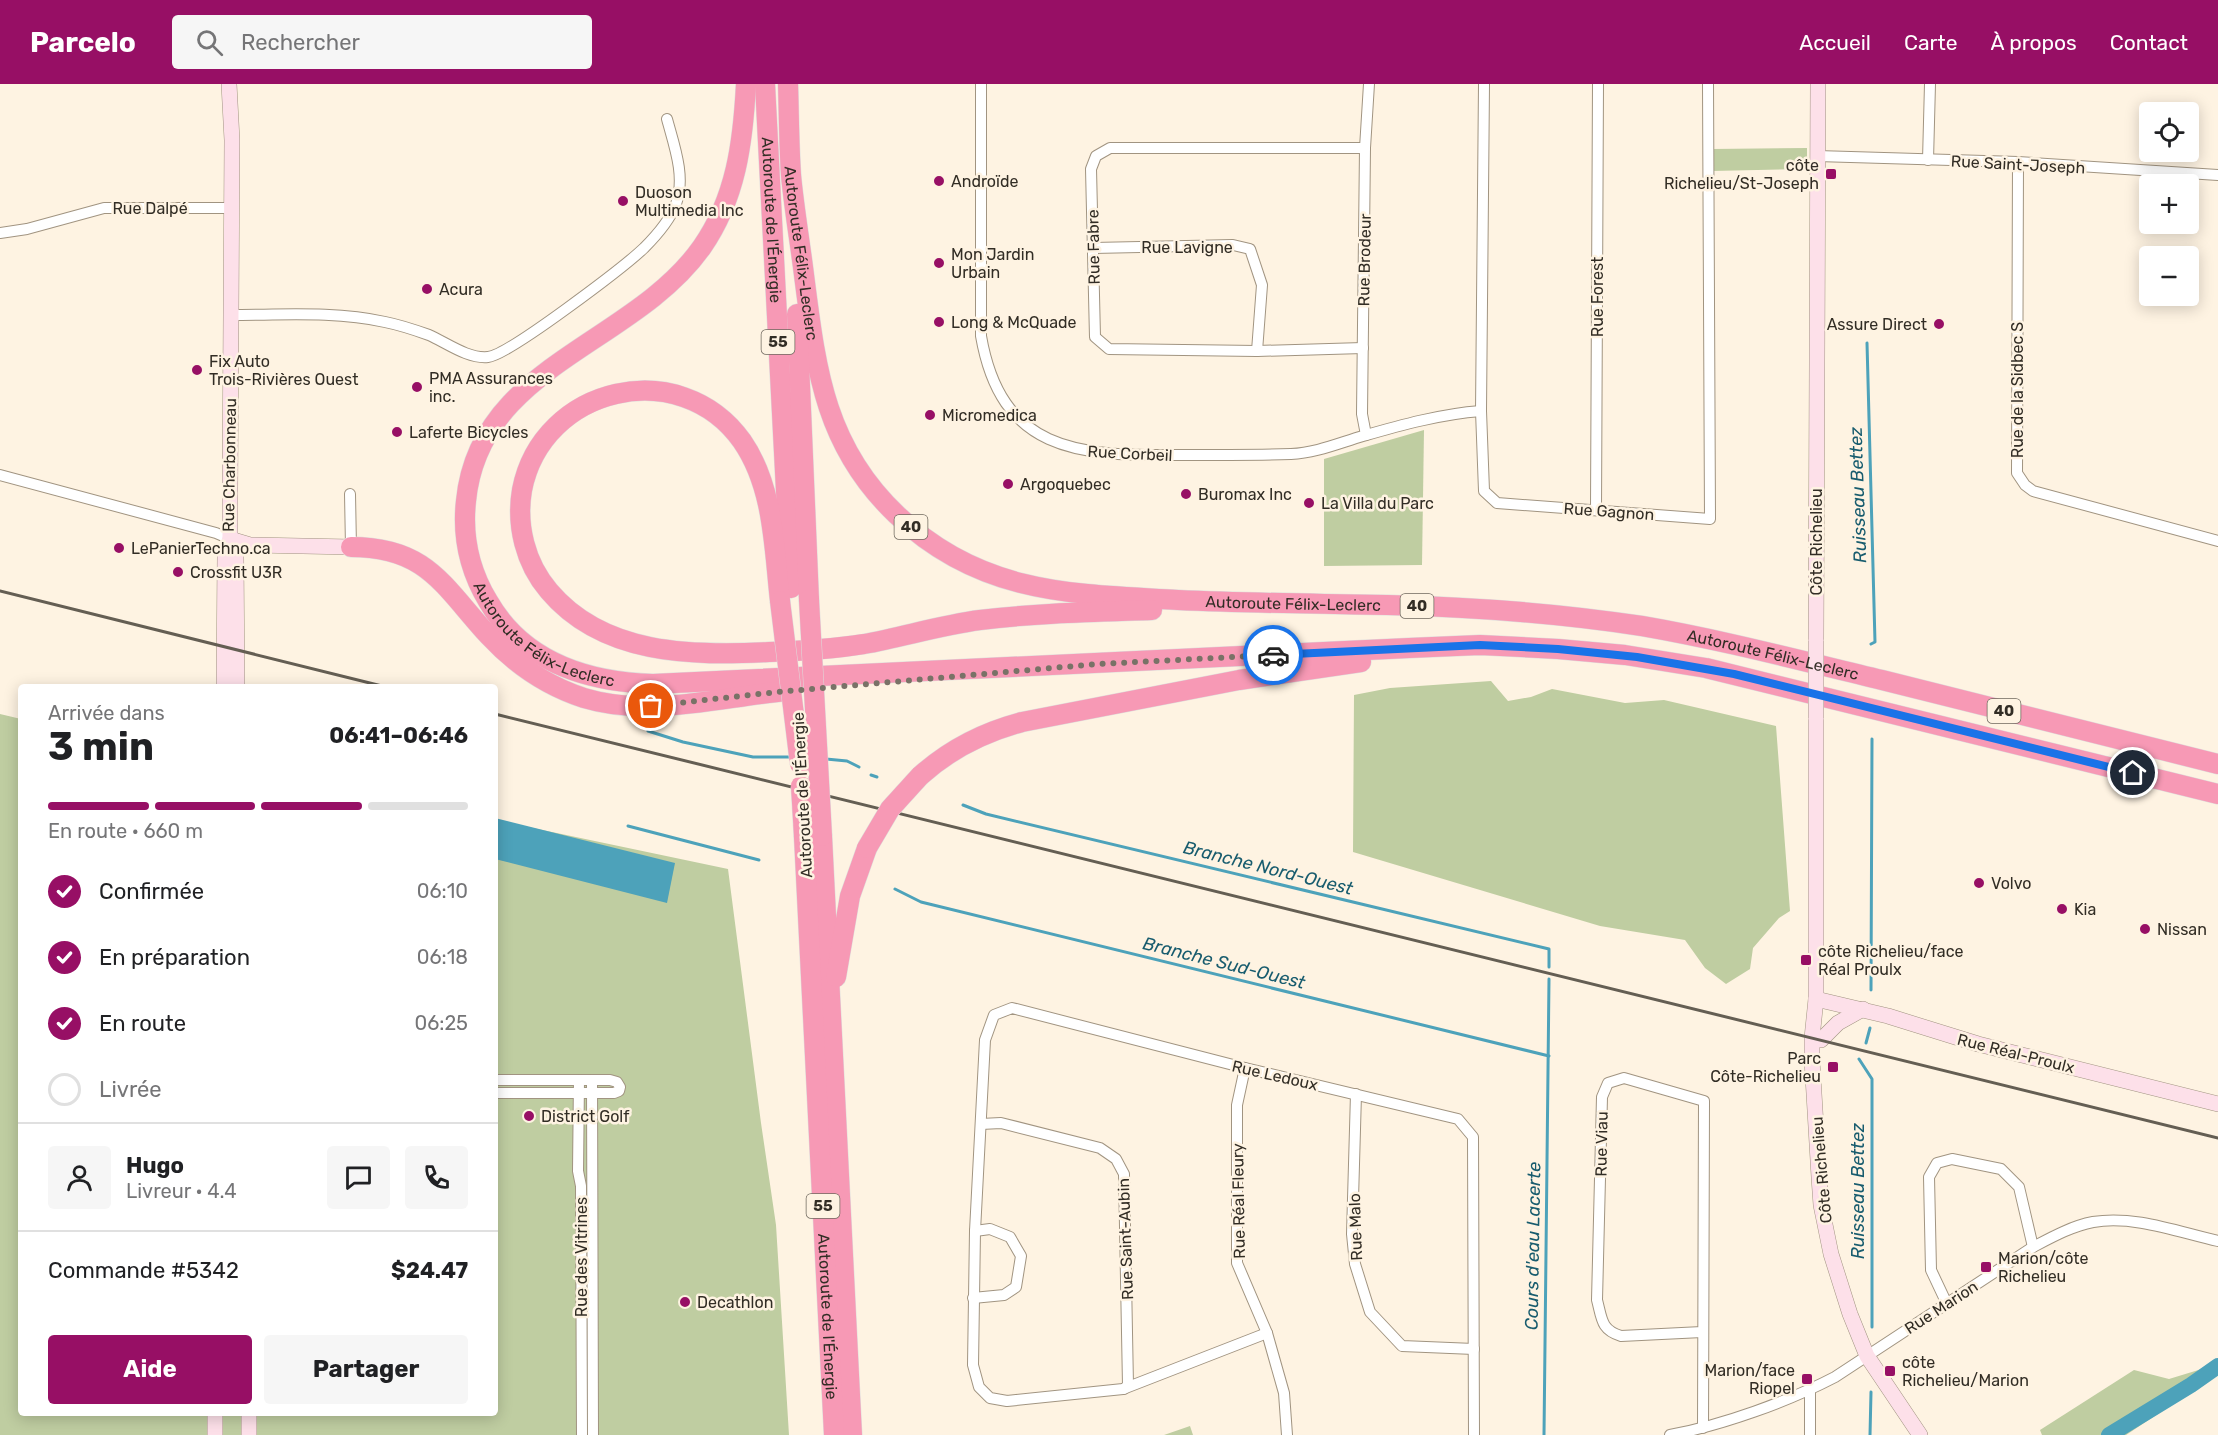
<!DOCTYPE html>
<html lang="fr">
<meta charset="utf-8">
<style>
:root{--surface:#fff;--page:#f6f6f6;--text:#202124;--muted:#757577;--line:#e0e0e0;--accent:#970f65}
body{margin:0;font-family:Rubik,sans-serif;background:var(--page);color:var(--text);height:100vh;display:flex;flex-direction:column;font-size:22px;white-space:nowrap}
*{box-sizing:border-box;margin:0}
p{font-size:20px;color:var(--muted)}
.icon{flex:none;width:33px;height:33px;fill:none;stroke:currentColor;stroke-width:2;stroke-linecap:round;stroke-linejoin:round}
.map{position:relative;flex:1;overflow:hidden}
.sheet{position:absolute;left:18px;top:600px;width:480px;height:732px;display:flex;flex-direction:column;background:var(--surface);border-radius:6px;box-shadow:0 3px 15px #0003}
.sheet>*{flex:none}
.tools{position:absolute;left:2139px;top:18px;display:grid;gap:12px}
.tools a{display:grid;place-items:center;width:60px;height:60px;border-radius:6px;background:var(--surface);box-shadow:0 3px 15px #0003;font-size:30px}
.pin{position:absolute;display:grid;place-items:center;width:51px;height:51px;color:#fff;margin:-26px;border:3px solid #fff;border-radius:50%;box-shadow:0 2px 6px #0007}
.courier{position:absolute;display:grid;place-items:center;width:60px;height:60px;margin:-30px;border:4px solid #1a73e8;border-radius:50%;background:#fff;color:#222;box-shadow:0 2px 8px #0007}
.summary em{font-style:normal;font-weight:700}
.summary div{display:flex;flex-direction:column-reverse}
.summary{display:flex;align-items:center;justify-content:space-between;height:102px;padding:0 30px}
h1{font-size:39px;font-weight:700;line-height:45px}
.bar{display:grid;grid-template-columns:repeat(4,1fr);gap:9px 6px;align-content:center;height:72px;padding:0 30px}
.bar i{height:8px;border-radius:4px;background:var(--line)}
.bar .selected{background:var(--accent)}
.bar p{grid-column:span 4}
.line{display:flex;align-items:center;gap:15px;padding:0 30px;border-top:2px solid var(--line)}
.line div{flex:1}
.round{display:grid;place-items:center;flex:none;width:63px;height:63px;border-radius:6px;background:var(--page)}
ol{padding:0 30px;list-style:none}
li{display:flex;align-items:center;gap:18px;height:66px}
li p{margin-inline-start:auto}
li .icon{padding:6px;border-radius:50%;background:var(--accent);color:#fff;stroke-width:4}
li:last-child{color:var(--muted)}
li i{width:33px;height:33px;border:3px solid var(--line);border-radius:50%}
.button{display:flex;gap:12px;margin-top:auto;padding:12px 30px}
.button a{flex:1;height:69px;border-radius:6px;background:var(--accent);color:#fff;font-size:24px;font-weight:700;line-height:69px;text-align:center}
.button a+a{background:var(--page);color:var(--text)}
header{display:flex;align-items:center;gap:36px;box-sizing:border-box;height:84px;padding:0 30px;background:var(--accent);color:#fff}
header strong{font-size:28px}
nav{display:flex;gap:33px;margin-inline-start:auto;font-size:21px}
.search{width:420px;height:54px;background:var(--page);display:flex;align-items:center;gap:15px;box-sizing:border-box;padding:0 21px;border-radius:6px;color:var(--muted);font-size:22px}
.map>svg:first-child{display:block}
</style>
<header>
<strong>Parcelo</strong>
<div class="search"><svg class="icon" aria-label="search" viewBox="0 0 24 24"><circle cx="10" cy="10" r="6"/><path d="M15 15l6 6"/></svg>Rechercher</div>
<nav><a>Accueil</a><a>Carte</a><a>À propos</a><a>Contact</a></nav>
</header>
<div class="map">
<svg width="2218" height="1351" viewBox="0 0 2218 1351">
<rect width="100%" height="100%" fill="#fef3e2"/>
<g fill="#bfcda1">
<polygon points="1807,64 1807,85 1712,87 1712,65"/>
<polygon points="1424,346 1422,481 1324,482 1324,375"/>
<polygon points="1491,597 1508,617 1531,613 1552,605 1625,619 1664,616 1776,642 1790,827 1779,834 1753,864 1750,885 1726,900 1705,884 1685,856 1600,842 1353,768 1354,611 1390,604"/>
<polygon points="0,630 21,635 21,1329 495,1329 495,736 728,785 761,1039 776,1141 789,1351 0,1351"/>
<polygon points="2218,1280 2218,1290 2126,1351 2042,1351 2040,1346 2134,1286 2169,1295"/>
<polygon points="1190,1342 1193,1351 1163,1351 1164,1351"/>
</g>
<polygon fill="#4da2ba" points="495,734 675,779 667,819 495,775"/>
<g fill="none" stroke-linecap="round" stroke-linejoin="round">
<g stroke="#4da2ba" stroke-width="3">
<polyline points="1867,259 1875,558 1871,560"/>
<polyline points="648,647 683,658 753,673 793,673"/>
<polyline points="826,675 847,677 859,683"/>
<polyline points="871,691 877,693"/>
<polyline points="963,721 986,730 1549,865 1549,883"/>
<polyline points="628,742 759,776"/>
<polyline points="895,805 921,818 1549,972"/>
<polyline points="1871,906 1872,655"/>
<polyline points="1866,959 1870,944"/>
<polyline points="1859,975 1872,995 1872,1243"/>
<polyline points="1544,1351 1549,895"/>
<polyline points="1870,1351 1871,1308"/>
</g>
<polyline stroke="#4da2ba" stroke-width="16" points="2109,1351 2191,1301 2218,1282"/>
<defs>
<g id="street">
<path d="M981 0V252C1001 367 1077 372 1175 371 1214 371 1252 371 1291 370 1316 369 1339 359 1363 352 1401 341 1441 330 1481 327"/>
<polyline points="1484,0 1481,327 1484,407 1497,419 1710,435 1708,0"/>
<polyline points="1817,72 2018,78 2218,91"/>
<polyline points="1928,76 1930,0"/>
<polyline points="2018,78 2017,389 2025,401 2033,407 2218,457"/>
<polyline points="0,149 27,145 104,124 231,124"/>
<polyline points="1093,164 1233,161 1250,165 1262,201 1257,267"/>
<path d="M231 231C283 231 335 227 385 238 400 241 415 246 429 251 447 259 468 275 488 273 509 271 625 182 644 164 657 151 670 136 676 120 686 93 674 61 667 35"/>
<polyline points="1363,264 1257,267 1109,265 1095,253 1091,85 1096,72 1110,64 1365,64"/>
<polyline points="1366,351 1362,330 1365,64 1369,0"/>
<polyline points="0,391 216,449 230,455"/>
<polyline points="350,410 351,463"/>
<polyline points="1596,425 1598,0"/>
<polyline points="1245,984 1237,1021 1237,1179 1267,1249 1284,1309 1287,1351"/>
<polyline points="495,996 610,996 617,998 620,1003 619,1007 614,1009 495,1009"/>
<polyline points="579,996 578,1087 581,1102 582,1351"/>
<polyline points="592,996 593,1351"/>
<polyline points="1356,1010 1352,1150 1355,1180 1370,1228 1402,1262 1474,1265"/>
<polyline points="981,1040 1001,1039 1100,1064 1116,1075 1124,1090 1128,1301 1124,1305"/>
<polyline points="973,1214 1004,1211 1016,1203 1021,1172 1010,1153 990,1145 975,1147"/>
<polyline points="1947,1220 1931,1186 1929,1093 1937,1079 1952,1075 2001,1085 2019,1103 2033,1163"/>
<path d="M1702 1248 1621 1252C1601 1246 1602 1235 1597 1216L1602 1013 1608 999 1624 994 1704 1017 1703 1344"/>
<polyline points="1267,1249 1123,1305 1007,1317 990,1314 979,1303 973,1281 975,1147 985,956 994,931 1012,924 1245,984 1458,1035 1473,1053 1474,1351"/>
<path d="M1670 1351C1723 1341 1787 1318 1835 1293L2033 1163C2052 1153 2072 1142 2093 1138 2134 1131 2178 1148 2218 1157"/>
<polyline points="1810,1351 1810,1306"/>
</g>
<g id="secondary">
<polyline points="230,455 236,472 237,603"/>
<polyline points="230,455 250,461 351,463"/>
<polyline points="1816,557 1818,0"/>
<polyline points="224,603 225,471 230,455 230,405 232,56 229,0"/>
<polyline points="1816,634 1816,915 1812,954 1812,976 1819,1093 1821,1121 1831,1170 1850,1230 1867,1272 1920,1351"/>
<polyline points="1816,915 1888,932 1978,960 2218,1020"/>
<polyline points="1821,956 1838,939 1863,925"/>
<polyline points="215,1329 215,1351"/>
<polyline points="249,1329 249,1351"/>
</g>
<g id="highway">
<path id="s1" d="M746 0C743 59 736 114 702 163 633 261 479 281 466 417 462 453 470 487 488 517 523 578 587 598 653 600L1409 564 1480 561 1558 565 1625 571 1706 584 2218 710"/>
<path id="s2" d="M765 0 791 504"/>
<path id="s3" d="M788 0C789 30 789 61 791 91 794 124 800 158 804 191 816 284 824 362 897 431 980 510 1071 510 1178 516 1248 519 1317 520 1387 521 1473 523 1557 529 1642 542 1723 556 1802 577 1882 596 1994 624 2106 652 2218 680"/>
<polyline points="797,230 809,516"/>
<path d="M351 463C427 463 443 502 489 552 515 580 547 602 584 614 650 634 720 613 787 607"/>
<path d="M780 517C774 464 774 403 742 357 680 270 542 302 522 406 516 441 525 479 549 507 603 571 691 572 769 568 801 567 832 565 864 560 903 553 941 541 980 536 1037 529 1095 528 1152 526"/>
<path d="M920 692C950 665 984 648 1022 638L1239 596 1361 578"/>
<polyline points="822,752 852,1351"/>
<path id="s4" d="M804 753 834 1351"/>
<polyline points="836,893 850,812 867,764"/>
</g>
</defs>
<use href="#street" stroke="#a19481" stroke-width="12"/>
<use href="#secondary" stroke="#a19481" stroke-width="16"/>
<use href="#highway" stroke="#dedddc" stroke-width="21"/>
<use href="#street" stroke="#fff" stroke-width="10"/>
<use href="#secondary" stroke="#fde0e9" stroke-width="15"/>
<use href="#highway" stroke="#f799b5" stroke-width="20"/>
<g stroke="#645e53" stroke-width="3">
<polyline points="0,507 386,603"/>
<polyline points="495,630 2218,1054"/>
</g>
<defs>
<polyline id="secondary-bridge" points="1816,634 1816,557"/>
<g id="highway-bridge">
<polyline points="809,516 822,752"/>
<polyline points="780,517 800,680"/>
<polyline points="801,702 804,753"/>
<polyline points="867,764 890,725 920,692"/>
</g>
</defs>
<use href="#secondary-bridge" stroke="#a19481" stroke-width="16" stroke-linecap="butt"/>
<use href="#highway-bridge" stroke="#dedddc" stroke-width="21" stroke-linecap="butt"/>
<use href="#secondary-bridge" stroke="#fde0e9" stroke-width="15"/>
<use href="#highway-bridge" stroke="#f799b5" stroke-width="20"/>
</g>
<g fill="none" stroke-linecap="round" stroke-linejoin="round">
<polyline stroke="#797267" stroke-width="6" stroke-dasharray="0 10.8" points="651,622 777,608 1098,580 1273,571"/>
<polyline stroke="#1a73e8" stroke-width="8" points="1273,571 1480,561 1558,565 1637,573 1734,590 2133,689"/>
</g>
<g fill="#970f65" stroke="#fef3e2" stroke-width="2">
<rect x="1825" y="84" width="12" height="12" rx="3"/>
<circle cx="939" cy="97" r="6"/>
<circle cx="623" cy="117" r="6"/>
<circle cx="939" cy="179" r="6"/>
<circle cx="427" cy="205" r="6"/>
<circle cx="939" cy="238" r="6"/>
<circle cx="1939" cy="240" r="6"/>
<circle cx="197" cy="286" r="6"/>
<circle cx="417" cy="303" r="6"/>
<circle cx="930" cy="331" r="6"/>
<circle cx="397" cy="348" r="6"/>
<circle cx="1008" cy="400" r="6"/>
<circle cx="1186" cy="410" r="6"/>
<circle cx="1309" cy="419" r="6"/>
<circle cx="119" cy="464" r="6"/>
<circle cx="178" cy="488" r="6"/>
<circle cx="1979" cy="799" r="6"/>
<circle cx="2062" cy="825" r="6"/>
<circle cx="2145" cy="845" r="6"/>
<rect x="1800" y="870" width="12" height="12" rx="3"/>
<rect x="1827" y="977" width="12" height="12" rx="3"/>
<circle cx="529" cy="1032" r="6"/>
<rect x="1980" y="1177" width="12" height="12" rx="3"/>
<circle cx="685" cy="1218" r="6"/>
<rect x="1884" y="1281" width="12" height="12" rx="3"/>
<rect x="1801" y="1289" width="12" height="12" rx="3"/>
</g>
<g text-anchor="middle" stroke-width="5" stroke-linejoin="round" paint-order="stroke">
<g fill="#fef3e2" stroke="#6f685e" stroke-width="1.5">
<rect x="761.5" y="246" width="33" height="24" rx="4.5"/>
<rect x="894.5" y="431" width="33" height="24" rx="4.5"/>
<rect x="1400.5" y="510" width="33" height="24" rx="4.5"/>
<rect x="1987.5" y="615" width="33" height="24" rx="4.5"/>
<rect x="806.5" y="1110" width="33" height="24" rx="4.5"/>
</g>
<g font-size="15" font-weight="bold" fill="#322d25">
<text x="778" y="263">55</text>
<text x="911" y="448">40</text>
<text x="1417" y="527">40</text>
<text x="2004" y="632">40</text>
<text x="823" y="1127">55</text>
</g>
<g font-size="16" fill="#322d25" stroke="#fef3e2">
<text transform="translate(2018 80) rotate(3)" y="6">Rue Saint-Joseph</text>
<text x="150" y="130">Rue Dalpé</text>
<text dy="6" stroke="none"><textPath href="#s2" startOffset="136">Autoroute de l'Énergie</textPath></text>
<text transform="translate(1093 163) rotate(-91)" y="6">Rue Fabre</text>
<text x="1187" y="169">Rue Lavigne</text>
<text dy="6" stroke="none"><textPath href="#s3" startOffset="170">Autoroute Félix-Leclerc</textPath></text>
<text transform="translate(1364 176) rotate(-89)" y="6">Rue Brodeur</text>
<text transform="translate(1597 213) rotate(-90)" y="6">Rue Forest</text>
<text transform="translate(2017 306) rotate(-90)" y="6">Rue de la Sidbec S</text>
<text transform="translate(1130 369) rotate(3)" y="6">Rue Corbeil</text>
<text transform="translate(229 381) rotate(-89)" y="6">Rue Charbonneau</text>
<text transform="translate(1609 427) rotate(4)" y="6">Rue Gagnon</text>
<text transform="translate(1816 458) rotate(-90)" y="6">Côte Richelieu</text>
<text dy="6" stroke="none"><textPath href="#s3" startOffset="872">Autoroute Félix-Leclerc</textPath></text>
<text dy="6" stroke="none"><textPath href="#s1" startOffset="700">Autoroute Félix-Leclerc</textPath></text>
<text dy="6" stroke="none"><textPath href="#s3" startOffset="1356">Autoroute Félix-Leclerc</textPath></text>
<text transform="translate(802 711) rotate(-93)" y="6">Autoroute de l'Énergie</text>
<text transform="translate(2016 969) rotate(14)" y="6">Rue Réal-Proulx</text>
<text transform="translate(1275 991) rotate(13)" y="6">Rue Ledoux</text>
<text transform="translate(1601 1060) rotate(-89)" y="6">Rue Viau</text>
<text transform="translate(1821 1086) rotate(-95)" y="6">Côte Richelieu</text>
<text transform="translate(1238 1117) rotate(-91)" y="6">Rue Réal Fleury</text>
<text transform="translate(1355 1143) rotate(-92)" y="6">Rue Malo</text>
<text transform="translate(1125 1155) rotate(-92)" y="6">Rue Saint-Aubin</text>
<text transform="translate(581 1173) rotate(-90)" y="6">Rue des Vitrines</text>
<text transform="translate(1941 1223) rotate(-33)" y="6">Rue Marion</text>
<text dy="6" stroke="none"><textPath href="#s4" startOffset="480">Autoroute de l'Énergie</textPath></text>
</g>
<g font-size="16" fill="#322d25" stroke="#fef3e2" text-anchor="start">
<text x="1819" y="87" text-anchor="end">côte<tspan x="1819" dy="18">Richelieu/St-Joseph</tspan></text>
<text x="951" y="103">Androïde</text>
<text x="635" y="114">Duoson<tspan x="635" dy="18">Multimedia Inc</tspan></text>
<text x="951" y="176">Mon Jardin<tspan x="951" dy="18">Urbain</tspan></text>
<text x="439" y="211">Acura</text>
<text x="951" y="244">Long &amp; McQuade</text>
<text x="1927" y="246" text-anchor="end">Assure Direct</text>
<text x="209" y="283">Fix Auto<tspan x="209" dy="18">Trois-Rivières Ouest</tspan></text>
<text x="429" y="300">PMA Assurances<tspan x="429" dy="18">inc.</tspan></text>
<text x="942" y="337">Micromedica</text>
<text x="409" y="354">Laferte Bicycles</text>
<text x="1020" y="406">Argoquebec</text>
<text x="1198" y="416">Buromax Inc</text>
<text x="1321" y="425">La Villa du Parc</text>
<text x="131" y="470">LePanierTechno.ca</text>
<text x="190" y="494">Crossfit U3R</text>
<text x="1991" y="805">Volvo</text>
<text x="2074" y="831">Kia</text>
<text x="2157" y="851">Nissan</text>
<text x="1818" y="873">côte Richelieu/face<tspan x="1818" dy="18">Réal Proulx</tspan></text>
<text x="1821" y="980" text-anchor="end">Parc<tspan x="1821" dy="18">Côte-Richelieu</tspan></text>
<text x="541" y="1038">District Golf</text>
<text x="1998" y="1180">Marion/côte<tspan x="1998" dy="18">Richelieu</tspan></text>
<text x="697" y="1224">Decathlon</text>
<text x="1902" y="1284">côte<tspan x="1902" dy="18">Richelieu/Marion</tspan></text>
<text x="1795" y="1292" text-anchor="end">Marion/face<tspan x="1795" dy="18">Riopel</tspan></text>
</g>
<g font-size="18" font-style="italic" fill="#185c6e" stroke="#fef3e2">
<text transform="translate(1858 411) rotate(-92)" y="6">Ruisseau Bettez</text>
<text transform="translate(1268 784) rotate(14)" y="6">Branche Nord-Ouest</text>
<text transform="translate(1224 879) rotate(14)" y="6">Branche Sud-Ouest</text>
<text transform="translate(1858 1107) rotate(-90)" y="6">Ruisseau Bettez</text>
<text transform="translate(1533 1162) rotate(-89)" y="6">Cours d'eau Lacerte</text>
</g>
</g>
</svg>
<div class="tools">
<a><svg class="icon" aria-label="locate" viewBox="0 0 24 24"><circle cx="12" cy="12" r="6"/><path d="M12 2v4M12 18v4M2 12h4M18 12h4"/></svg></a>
<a>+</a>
<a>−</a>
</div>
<div class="pin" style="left:651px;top:622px;background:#ea580c"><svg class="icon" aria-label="bag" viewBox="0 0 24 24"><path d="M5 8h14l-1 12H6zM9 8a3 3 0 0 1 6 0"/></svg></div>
<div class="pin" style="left:2133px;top:689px;background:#1f2937"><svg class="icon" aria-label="home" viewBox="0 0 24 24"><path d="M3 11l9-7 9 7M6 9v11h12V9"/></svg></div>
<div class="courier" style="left:1273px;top:571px"><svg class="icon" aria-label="car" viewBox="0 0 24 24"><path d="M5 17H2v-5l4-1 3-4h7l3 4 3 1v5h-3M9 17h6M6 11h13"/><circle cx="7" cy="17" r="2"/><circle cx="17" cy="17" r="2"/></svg></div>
<section class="sheet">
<div class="summary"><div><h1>3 min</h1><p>Arrivée dans</p></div><em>06:41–06:46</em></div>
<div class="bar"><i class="selected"></i><i class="selected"></i><i class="selected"></i><i></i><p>En route · 660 m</p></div>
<ol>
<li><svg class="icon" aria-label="check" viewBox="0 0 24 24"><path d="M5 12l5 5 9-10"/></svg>Confirmée<p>06:10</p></li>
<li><svg class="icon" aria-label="check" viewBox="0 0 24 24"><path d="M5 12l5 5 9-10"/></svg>En préparation<p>06:18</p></li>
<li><svg class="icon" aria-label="check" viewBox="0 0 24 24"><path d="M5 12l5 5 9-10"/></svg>En route<p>06:25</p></li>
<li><i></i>Livrée</li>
</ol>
<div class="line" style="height:108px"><a class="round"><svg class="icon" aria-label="person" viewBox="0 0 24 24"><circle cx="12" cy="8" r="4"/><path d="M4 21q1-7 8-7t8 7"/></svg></a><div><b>Hugo</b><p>Livreur · 4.4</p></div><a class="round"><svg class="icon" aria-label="chat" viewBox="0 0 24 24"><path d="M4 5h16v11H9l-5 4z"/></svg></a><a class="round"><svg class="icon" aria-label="phone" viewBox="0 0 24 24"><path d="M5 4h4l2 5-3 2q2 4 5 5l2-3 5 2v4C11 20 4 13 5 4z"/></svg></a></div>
<div class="line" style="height:78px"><div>Commande #5342</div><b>$24.47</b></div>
<div class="button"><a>Aide</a><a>Partager</a></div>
</section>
</div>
